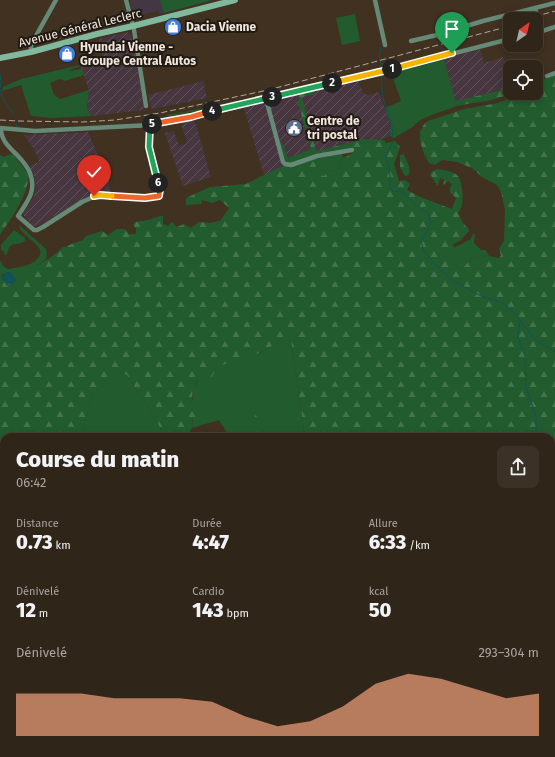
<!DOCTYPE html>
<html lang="fr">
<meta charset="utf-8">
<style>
:root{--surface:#302519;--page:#3c3126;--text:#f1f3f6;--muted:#a8a5a2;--line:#4b4238;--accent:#f0a27a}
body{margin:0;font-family:"Fira Sans",sans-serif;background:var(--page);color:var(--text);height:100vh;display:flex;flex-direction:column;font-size:15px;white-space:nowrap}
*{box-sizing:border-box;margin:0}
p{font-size:13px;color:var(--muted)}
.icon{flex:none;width:22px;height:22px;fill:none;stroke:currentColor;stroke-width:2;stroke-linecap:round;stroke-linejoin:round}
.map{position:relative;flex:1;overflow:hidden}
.sheet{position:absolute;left:0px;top:433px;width:555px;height:324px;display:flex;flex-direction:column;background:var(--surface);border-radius:12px 12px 0 0;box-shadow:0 2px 10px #0003,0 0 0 1px var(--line)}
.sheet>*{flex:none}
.needle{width:26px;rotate:34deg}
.buttons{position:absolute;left:503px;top:12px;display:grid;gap:8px}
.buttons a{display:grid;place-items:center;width:40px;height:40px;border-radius:8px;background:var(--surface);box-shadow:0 2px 10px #0003,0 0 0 1px var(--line);font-size:20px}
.pin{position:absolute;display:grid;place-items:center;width:34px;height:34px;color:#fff;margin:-41px -17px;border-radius:50% 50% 50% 0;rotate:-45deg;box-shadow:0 0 4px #0007}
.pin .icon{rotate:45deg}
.km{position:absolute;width:20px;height:20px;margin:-10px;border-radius:50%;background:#222;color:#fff;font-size:11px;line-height:20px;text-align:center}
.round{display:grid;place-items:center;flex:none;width:42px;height:42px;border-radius:8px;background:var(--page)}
.head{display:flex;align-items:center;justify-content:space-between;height:68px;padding:0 16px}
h1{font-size:22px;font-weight:800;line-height:30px}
.figures{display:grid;grid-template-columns:repeat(3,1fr);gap:6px;height:68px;padding:4px 16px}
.figures div{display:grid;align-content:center}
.figures b{font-size:20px;font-weight:800}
.figures small{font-size:11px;font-weight:400}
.figures p{font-size:11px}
.chart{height:112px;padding:8px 16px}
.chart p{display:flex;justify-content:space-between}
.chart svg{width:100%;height:72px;margin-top:4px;fill:var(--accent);opacity:.7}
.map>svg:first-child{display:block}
.industrial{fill:url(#industrial-furrows)}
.education{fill:#433745}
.green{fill:#225c2e}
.forest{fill:url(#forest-firs)}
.water{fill:url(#water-ripples)}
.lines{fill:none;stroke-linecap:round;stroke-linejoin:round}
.stream{stroke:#105356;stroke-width:1}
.minor{stroke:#668978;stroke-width:4.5}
.secondary{stroke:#80b99d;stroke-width:6}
.rail{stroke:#b3a79c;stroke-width:1;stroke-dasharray:6 3;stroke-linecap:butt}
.split-1-casing{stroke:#fff;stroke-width:8}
.split-2-casing{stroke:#fff;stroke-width:8}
.split-3-casing{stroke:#fff;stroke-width:8}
.split-4-casing{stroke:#fff;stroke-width:8}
.split-5-casing{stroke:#fff;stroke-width:8}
.split-6-casing{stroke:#fff;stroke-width:8}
.split-7-casing{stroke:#fff;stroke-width:8}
.split-8-casing{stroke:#fff;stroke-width:8}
.split-1{stroke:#f5b400;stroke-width:5}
.split-2{stroke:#f5b400;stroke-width:5}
.split-3{stroke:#22a559;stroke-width:5}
.split-4{stroke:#22a559;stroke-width:5}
.split-5{stroke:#f0652b;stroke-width:5}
.split-6{stroke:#22a559;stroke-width:5}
.split-7{stroke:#f0652b;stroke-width:5}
.split-8{stroke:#f5b400;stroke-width:5}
.labels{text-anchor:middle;stroke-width:4;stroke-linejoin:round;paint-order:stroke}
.poi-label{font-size:12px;font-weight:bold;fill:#f2e8df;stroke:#211a13;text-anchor:start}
.street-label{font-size:12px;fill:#f2e8df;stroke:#211a13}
</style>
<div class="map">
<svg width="555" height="757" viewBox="0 0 555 757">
<defs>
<pattern id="industrial-furrows" width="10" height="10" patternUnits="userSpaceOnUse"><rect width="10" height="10" fill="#473640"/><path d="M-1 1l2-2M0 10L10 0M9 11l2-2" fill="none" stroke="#62535b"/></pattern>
<pattern id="forest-firs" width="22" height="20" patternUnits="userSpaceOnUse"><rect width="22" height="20" fill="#225c2e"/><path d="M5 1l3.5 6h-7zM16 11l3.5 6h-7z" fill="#43734c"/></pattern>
<pattern id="water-ripples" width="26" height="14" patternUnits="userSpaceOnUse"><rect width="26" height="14" fill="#105356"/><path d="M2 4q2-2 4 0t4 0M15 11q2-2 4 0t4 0" fill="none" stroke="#336c6e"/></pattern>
</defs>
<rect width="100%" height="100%" fill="#403121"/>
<g class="industrial">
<polygon points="127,32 131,35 137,64 144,110 91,116 87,107 89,90 80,65 104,58 99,39"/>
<polygon points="480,49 484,63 503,57 510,74 510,84 498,91 455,101 444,59"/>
<polygon points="358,80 363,93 368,95 379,92 391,125 390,136 372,143 369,138 295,160 264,175 243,105 313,91"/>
<polygon points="203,81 207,98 152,109 150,105 148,95"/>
<polygon points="194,118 211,177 183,186 165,133 174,131 179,146 187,143 181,124"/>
<polygon points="88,132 109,182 110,194 98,193 93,194 77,203 37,226 33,226 24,216 23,214 33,199 36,189 35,178 29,166 39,162 34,149 24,135"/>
</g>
<polygon class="education" points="130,0 214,0 159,14 158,11 134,17"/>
<g class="green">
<polygon points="160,0 209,0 209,1 164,13"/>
<polygon points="355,14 360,41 342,45 336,18"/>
<path d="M444,59L457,106C447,110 418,118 414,126L394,138L390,136L391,125L385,108L401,101L391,72Z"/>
<polygon points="80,65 81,66 69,70 70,71 82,69 84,75 65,81 60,79 50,83 54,95 60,99 89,90 87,107 91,116 53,118 31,116 21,85 2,91 3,87 21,79"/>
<polygon points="217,106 217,107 214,109 193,115 192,114 191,112 167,117 167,115"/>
<polygon points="280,141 282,143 288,158 311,149 310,156 291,164 285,162 279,142"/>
<polygon points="341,154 344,158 342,159 337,169 327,172 324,176 321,175 321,165 324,157"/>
<path d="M19,225L46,249L47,254L46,259L16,281V280L9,272L1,275L3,279L0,278V260L3,266L8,269C15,268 23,267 30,264C33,263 35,261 37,259C51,246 19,237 19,225Z"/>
<path d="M14,230L25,238V241C16,247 10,240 7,254L5,255L3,250L1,251V245Z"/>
<path d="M473,234H475L474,243L481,250H486L489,256L472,258L461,270L445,255L450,245H452L454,247C461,246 463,242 470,240Z"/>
<polygon points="289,340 291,341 305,437 230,437 219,420 192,428 193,425 191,403 193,398 193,388 201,377 207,375 213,375 216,367 220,366 225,352 228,353 259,353 278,343"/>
<path d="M121,373L127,375L141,398L147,404L165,437H81L92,395C98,388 105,387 111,382C115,380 118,376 121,373Z"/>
<polygon points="555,503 555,553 551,555 551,505"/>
</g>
<g class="forest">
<path d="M555,75V503L551,505V437H441V436L436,437H305L291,341L289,340L278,343L241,362C234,362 230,359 228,353H225L228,363L220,366L216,367L213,375L211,378L207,375C201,377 194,383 193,390C192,395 193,398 191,403L199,415L192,419L193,425L189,434L192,437H165L147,404L141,398L127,375L121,373C118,376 115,380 111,382C105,387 98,388 92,395L81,437H4V688L0,690V277L3,279L7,286C15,283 21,276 29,271C40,263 54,257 63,247H66L69,245L83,240L86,236L102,231L108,235L117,229H125L129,234H136V228L133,225L135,222L148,220L160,216H163V224L168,226L172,222L177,227L184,224L191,228L199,222L210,223L220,221L229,208L220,200L212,203L202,200L201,204L186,205V198L210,187L246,184L280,167L324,157L325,160L321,165V175L324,176L327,172L337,169L342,159L354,152V149L311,157L309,156V155C314,146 304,127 302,117C301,113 301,110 300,107L297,105V103L299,101V94L314,91L315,94L302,97L316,151L353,142L363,139L384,140L386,143L395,141L400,147L394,164L399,181L405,180L410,184L407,190L420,197L452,209L456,198L450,192V188L452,184L448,181L443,185L444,179L440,178L438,186C434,183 435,179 430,175L431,172L437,169C443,170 453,171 458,176C463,184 465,206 458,213L463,223L469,229V231L461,240L450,246L445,255L461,270L472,258L489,256L498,258L501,256L499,249L504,241L505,209L501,192L497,185L482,177L472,168L457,162L442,160L435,165L429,163L424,154L420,141V132L424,124L428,121L464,109L498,103L512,97L517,93H536V82Z"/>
<path d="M510,84V93C495,102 474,102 457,106L455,101L498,91Z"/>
<path d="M12,154L17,159L29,175C27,197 12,217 0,235V155L3,157Z"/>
<path d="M404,154C406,162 411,166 409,175L405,176L400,167V155Z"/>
<polygon points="254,412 257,417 261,437 254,437 250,430 252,422 250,415"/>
<polygon points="555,553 555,757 175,757 170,753 551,753 551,555"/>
<polygon points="0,732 4,739 4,753 24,753 29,757 0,757"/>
</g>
<polygon class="water" points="9,272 11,272 16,280 12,284 8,286 1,276"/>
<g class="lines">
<g class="stream">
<polyline points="381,48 379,56 382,69"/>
<polyline points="0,74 1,82 0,89"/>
<path d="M382,74C381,83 382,93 384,102C388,115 395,125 392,138"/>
<path d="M0,90C2,100 8,107 14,114"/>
<polyline points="16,124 17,127"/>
<polyline points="392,143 386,156 390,175 390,188 393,192 400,191 407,196 414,204 428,213 431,222 421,242 424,251 432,261 452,280 481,296 501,302 514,312 535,340 555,352"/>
<polyline points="520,321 518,337 525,356 526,387 536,417 536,437"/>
</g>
<g class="minor">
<polyline points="126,0 134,30 146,106"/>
<polyline points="375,0 385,45"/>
<polyline points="535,8 541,31"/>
<polyline points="536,33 555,27"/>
<polyline points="411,41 437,35 483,21 555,3"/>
<polyline points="31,52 31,47 32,43 56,0"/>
<polyline points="547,76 555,73"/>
<polyline points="266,99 283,162 285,164 291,165 317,156 352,150"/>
<polyline points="0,128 35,131 151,125 191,117 242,104 266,99 385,71 510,39"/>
<path d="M1,129C1,140 9,147 17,155C22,160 27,166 30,173C37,191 27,202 18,216L34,230H37L43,227L82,202L98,195L145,198L159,197L160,189L149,147L151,125"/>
<polyline points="551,591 555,594"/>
<polyline points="0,692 4,689"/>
<polyline points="0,743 4,751"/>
<polyline points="181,753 185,757"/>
<polyline points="459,753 461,757"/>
</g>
<polyline class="secondary" points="0,58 31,52 97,34 133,26 235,0"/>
<g class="rail">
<polyline points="526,19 555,11"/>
<polyline points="0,120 18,121 82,122 115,120 160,113 268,90 510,26"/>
</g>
</g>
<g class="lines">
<g class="split-1-casing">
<polyline id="split-1" points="392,69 452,53"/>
</g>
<g class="split-2-casing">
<polyline id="split-2" points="332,83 392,69"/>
</g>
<g class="split-3-casing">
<polyline id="split-3" points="272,97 332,83"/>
</g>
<g class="split-4-casing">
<polyline id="split-4" points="212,111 272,97"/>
</g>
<g class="split-5-casing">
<polyline id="split-5" points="152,124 191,117 212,111"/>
</g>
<g class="split-6-casing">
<polyline id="split-6" points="152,124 150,125 149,147 158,183"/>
</g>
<g class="split-7-casing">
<polyline id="split-7" points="112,196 145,198 159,196 160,189 158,183"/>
</g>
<g class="split-8-casing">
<polyline id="split-8" points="94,196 100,195 112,196"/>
</g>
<use href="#split-1" class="split-1"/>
<use href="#split-2" class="split-2"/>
<use href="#split-3" class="split-3"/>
<use href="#split-4" class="split-4"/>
<use href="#split-5" class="split-5"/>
<use href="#split-6" class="split-6"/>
<use href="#split-7" class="split-7"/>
<use href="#split-8" class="split-8"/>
</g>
<defs>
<g id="shop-disc" transform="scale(0.9)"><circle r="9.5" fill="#3f7fe0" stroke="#211a13"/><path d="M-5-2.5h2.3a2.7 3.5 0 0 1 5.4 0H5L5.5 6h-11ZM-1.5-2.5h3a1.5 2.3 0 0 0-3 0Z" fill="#fff"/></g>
<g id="civic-disc" transform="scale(0.9)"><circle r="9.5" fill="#5c6f8a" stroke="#211a13"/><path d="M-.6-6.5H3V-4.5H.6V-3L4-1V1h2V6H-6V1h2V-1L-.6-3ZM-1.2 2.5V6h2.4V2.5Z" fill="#fff"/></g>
</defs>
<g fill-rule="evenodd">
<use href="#shop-disc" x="173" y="27"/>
<use href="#shop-disc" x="67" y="54"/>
<use href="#civic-disc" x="294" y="128"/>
</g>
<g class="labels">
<g class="poi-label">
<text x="186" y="31">Dacia Vienne</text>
<text x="80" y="51">Hyundai Vienne -<tspan x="80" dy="14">Groupe Central Autos</tspan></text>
<text x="307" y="125">Centre de<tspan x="307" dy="14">tri postal</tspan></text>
</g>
<g class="street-label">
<text transform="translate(80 28) rotate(-14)" y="4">Avenue Général Leclerc</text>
</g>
</g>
</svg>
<div class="buttons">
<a><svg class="needle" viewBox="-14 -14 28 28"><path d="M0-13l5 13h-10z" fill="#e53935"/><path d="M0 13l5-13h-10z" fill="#a8a5a2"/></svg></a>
<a><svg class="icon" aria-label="locate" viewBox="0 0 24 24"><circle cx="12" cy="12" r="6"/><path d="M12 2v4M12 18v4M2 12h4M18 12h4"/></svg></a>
</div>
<div class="pin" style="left:452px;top:53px;background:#1e9e55"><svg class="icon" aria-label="arrive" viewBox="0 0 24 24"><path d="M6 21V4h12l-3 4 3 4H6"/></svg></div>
<div class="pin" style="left:94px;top:196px;background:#d93025"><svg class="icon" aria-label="check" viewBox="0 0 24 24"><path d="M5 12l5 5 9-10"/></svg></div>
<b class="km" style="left:392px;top:69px">1</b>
<b class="km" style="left:332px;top:83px">2</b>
<b class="km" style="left:272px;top:97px">3</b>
<b class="km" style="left:212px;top:111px">4</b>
<b class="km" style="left:152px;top:124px">5</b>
<b class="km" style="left:158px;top:183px">6</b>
<section class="sheet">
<div class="head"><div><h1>Course du matin</h1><p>06:42</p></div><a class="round"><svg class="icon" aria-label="share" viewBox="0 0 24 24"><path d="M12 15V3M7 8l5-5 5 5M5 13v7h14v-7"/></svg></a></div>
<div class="figures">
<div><p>Distance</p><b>0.73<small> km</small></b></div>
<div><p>Durée</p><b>4:47</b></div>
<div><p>Allure</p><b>6:33<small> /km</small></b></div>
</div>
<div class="figures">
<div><p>Dénivelé</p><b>12<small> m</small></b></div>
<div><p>Cardio</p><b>143<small> bpm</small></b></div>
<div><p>kcal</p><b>50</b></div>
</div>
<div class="chart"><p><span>Dénivelé</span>293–304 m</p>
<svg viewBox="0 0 160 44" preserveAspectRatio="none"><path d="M0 44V18L10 18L20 18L30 21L40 21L50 21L60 23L70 32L80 38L90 35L100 26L110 12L120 6L130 9L140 15L150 21L160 18V44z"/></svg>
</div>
</section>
</div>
